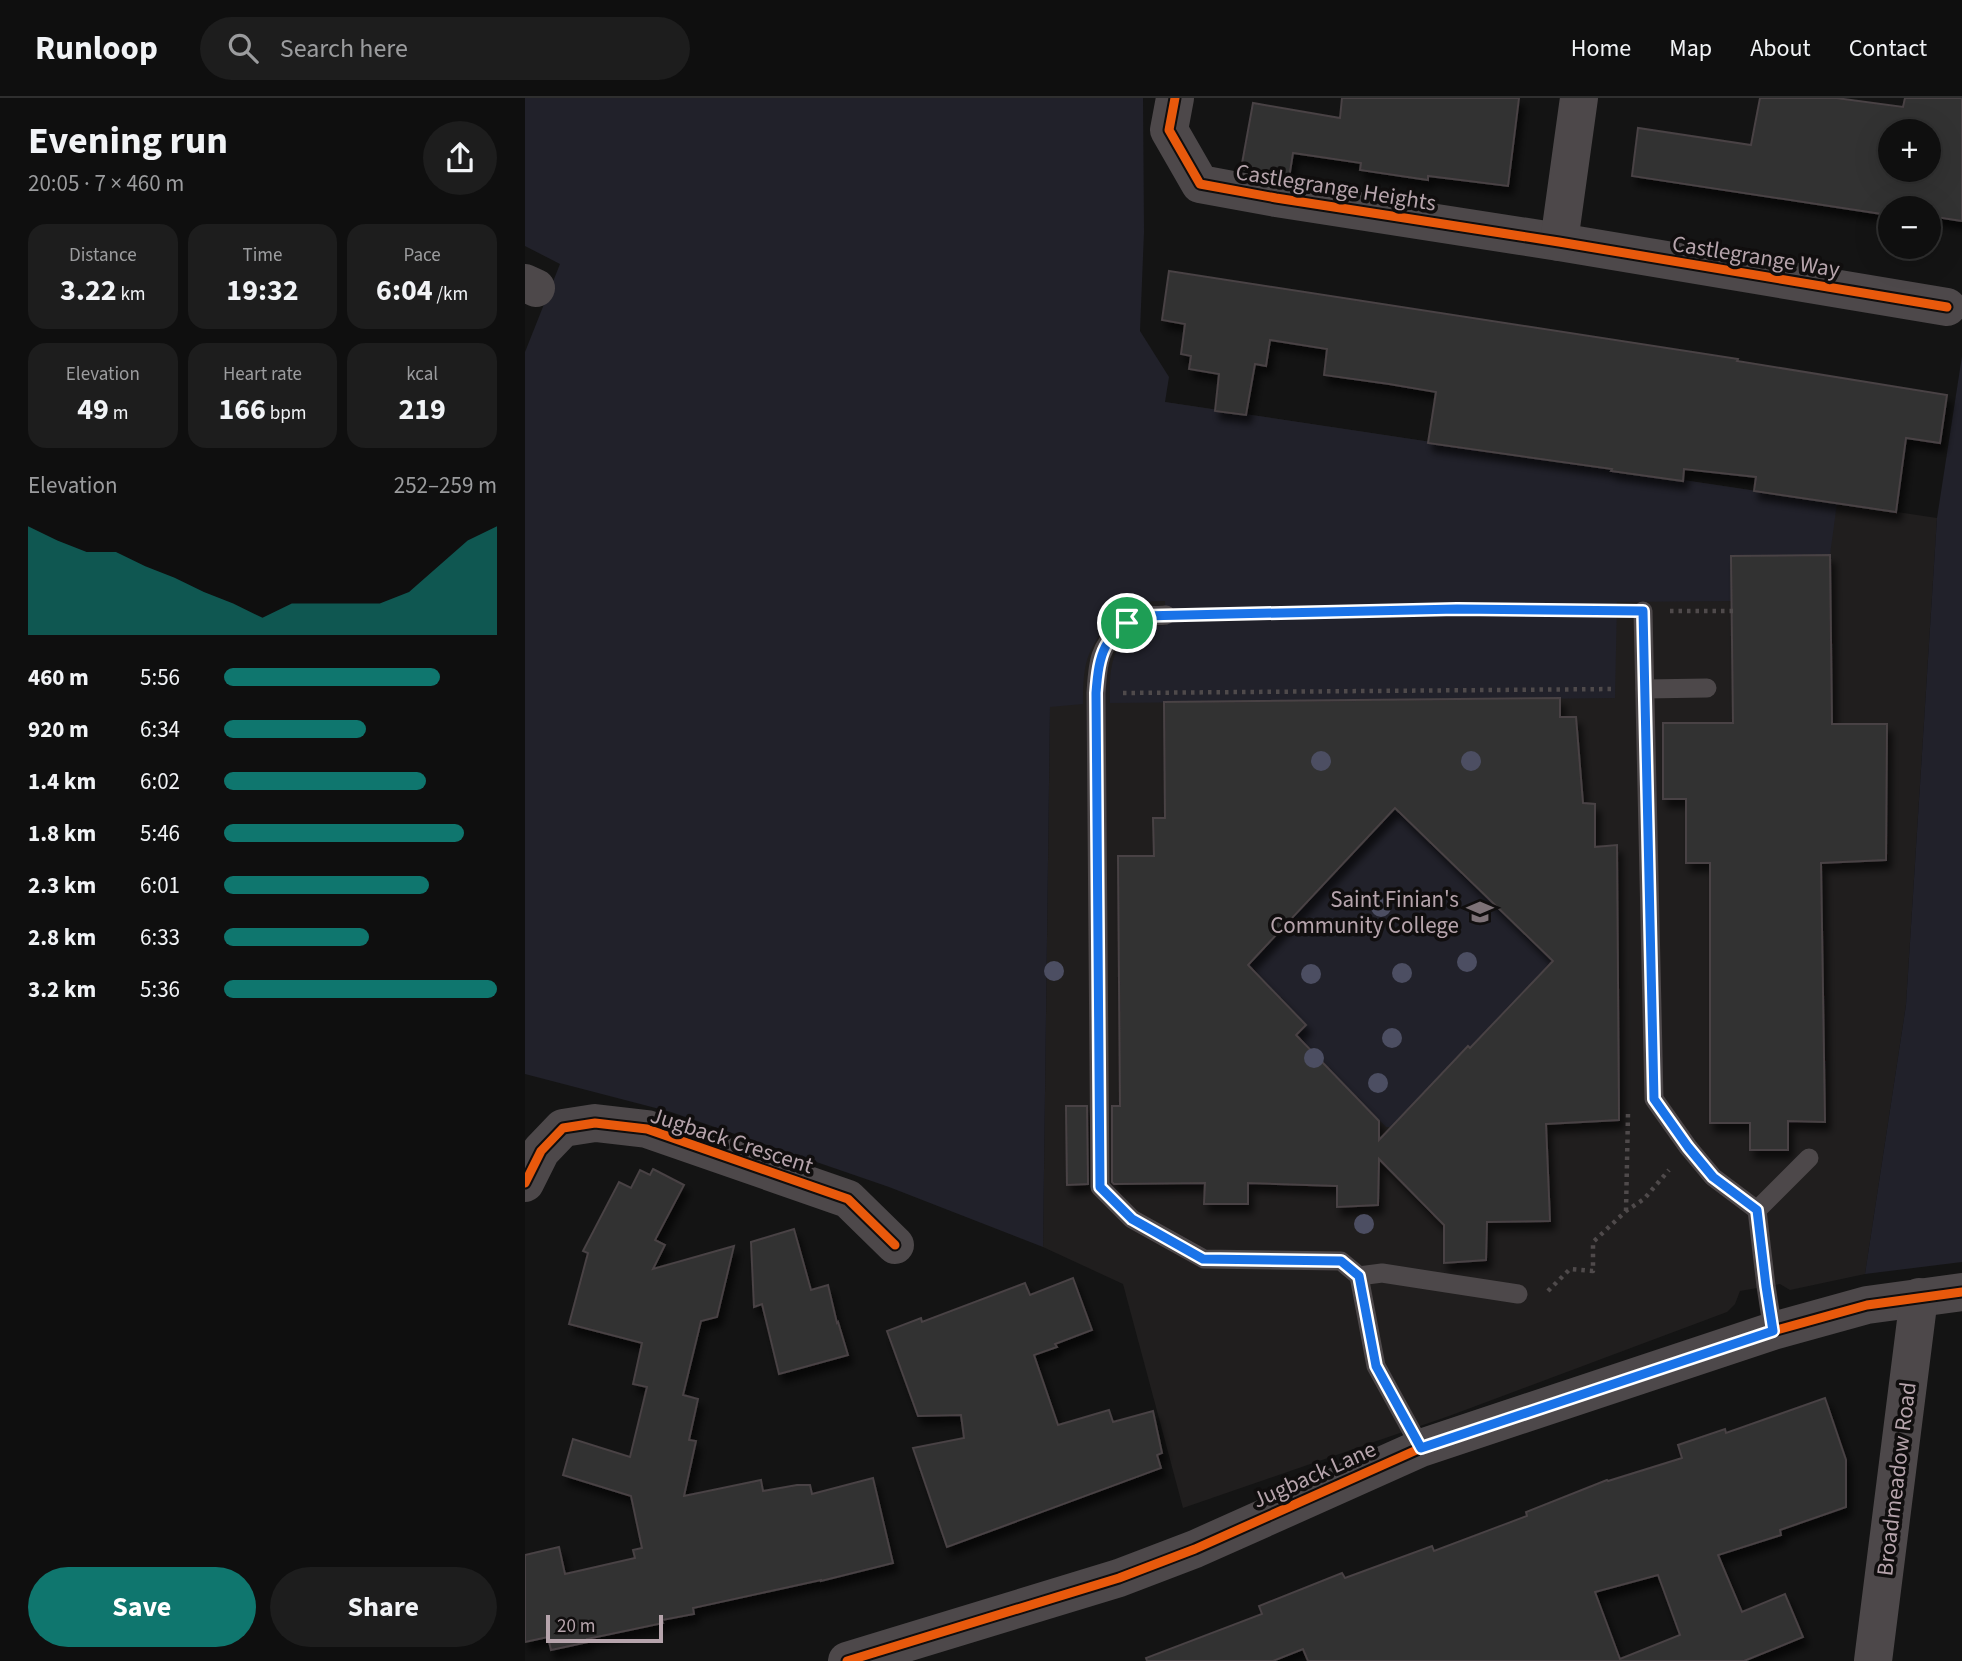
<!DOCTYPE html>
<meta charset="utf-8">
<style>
:root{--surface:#0f0f0f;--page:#1d1d1d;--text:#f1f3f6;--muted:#9b9c9e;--line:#2f2f2f;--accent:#0f766e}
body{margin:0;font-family:"Source Sans 3",sans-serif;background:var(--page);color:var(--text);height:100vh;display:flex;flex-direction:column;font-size:26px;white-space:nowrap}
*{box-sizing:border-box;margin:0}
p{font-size:23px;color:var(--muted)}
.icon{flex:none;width:38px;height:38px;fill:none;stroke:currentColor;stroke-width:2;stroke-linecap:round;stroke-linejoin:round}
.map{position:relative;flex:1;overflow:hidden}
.side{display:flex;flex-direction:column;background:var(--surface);width:525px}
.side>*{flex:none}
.tools{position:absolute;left:1353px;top:21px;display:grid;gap:14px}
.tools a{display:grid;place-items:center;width:63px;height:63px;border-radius:50%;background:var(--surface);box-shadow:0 7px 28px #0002,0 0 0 2px var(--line);font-size:35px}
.scale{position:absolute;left:21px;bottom:18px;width:117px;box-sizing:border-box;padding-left:7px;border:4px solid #b6a4ac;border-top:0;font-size:19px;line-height:24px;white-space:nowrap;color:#b6a4ac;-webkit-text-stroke:5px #100e0e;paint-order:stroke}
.pin{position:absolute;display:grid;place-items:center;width:60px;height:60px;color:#fff;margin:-30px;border:4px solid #fff;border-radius:50%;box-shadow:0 2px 7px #0007}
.round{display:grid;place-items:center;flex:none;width:74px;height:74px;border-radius:37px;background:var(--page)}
.headline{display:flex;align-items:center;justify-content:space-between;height:119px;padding:0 28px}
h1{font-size:38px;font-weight:700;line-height:52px}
.stats{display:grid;grid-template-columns:repeat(3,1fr);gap:10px;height:119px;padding:7px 28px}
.stats div{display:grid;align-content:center;border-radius:18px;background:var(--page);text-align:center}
.stats b{font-size:30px;font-weight:700}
.stats small{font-size:19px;font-weight:400}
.stats p{font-size:19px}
.chart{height:196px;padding:14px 28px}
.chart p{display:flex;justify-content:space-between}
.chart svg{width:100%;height:126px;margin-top:7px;fill:var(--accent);opacity:.7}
.action{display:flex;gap:14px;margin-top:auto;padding:14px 28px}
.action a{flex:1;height:80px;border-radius:42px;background:var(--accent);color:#fff;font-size:28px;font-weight:700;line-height:80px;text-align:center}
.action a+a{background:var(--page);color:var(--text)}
ul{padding:0 28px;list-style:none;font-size:23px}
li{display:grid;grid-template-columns:112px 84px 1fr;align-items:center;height:52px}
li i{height:18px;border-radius:9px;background:var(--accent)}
header{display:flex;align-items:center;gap:42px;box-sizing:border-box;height:98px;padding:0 35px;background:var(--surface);border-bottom:2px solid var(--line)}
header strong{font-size:33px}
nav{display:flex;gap:38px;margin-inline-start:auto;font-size:24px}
.search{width:490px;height:63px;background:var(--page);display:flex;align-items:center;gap:18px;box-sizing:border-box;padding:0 24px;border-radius:38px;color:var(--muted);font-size:26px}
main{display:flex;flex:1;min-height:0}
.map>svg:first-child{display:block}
.built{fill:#201e1e}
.green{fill:#21212a}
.building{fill:#323031;stroke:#484244;stroke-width:2;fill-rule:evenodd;filter:url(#shadow)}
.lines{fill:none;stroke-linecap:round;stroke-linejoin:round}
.path{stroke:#4f4a4b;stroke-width:4.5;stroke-dasharray:3.5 5;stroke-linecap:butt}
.service{stroke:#4d484a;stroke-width:19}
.minor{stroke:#4d484a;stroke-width:38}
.cycleway-casing{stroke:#100e0e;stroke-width:13}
.cycleway{stroke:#e8590c;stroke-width:9}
.tree{fill:#4c4e62}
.route-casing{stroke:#fff;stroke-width:14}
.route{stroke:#1a73e8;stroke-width:9}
.labels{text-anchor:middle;stroke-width:7;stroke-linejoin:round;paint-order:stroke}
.street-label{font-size:23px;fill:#b6a4ac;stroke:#100e0e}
.poi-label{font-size:23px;fill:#b6a4ac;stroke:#100e0e;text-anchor:end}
</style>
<header>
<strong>Runloop</strong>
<div class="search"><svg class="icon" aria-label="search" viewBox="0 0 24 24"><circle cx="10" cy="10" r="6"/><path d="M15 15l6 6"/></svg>Search here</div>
<nav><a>Home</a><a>Map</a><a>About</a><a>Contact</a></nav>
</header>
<main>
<section class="side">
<div class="headline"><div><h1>Evening run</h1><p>20:05 · 7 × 460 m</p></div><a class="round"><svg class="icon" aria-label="share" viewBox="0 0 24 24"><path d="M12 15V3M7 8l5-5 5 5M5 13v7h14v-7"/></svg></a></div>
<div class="stats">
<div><p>Distance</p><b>3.22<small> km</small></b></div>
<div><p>Time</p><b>19:32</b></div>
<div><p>Pace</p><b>6:04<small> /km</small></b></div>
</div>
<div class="stats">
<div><p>Elevation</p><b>49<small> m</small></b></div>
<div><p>Heart rate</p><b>166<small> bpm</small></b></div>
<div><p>kcal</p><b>219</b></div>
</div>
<div class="chart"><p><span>Elevation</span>252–259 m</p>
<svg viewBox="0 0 160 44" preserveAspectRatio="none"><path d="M0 44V6L10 11L20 15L30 15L40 20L50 24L60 29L70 33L80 38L90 33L100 33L110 33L120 33L130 29L140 20L150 11L160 6V44z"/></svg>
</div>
<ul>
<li><b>460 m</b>5:56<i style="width:79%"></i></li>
<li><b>920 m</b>6:34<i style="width:52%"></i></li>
<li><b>1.4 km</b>6:02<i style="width:74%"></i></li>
<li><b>1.8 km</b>5:46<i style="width:88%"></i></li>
<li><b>2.3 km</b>6:01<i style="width:75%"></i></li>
<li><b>2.8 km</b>6:33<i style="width:53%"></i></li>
<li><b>3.2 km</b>5:36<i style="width:100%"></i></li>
</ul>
<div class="action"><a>Save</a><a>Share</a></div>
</section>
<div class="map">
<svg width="1437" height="1563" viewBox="0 0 1437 1563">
<defs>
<filter id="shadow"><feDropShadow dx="4.5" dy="8" stdDeviation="3.5" flood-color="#0009"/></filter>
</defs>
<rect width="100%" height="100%" fill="#141414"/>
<polygon class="built" points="640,304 1412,420 1381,907 1340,1176 1265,1192 1255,1186 1215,1193 1210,1206 1202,1214 924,1318 658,1410 598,1186 518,1149 525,608 552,384"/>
<g class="green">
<path d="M0,0H618L619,134L615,233L644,279L640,304L1312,405L1305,457L1207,458V503L1092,504L1090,600L585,605C584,573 585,537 624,529C630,528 635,528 641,527L640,503C633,503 625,503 618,505C592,510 570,538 562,562C558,576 558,592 558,606L525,609L518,1149L364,1089L146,1014L0,976V254L35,166L0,148Z"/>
<polygon points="1437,258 1437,1164 1340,1176 1381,907 1412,420"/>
<polygon points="862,707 888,708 1036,859 1034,869 1023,868 967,928 908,1029 861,1029 808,975 767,941 780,927 712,861 781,764 803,783 861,720"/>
</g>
<g class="building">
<polygon points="817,0 994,0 983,88 903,78 903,82 835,72 836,65 768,55 764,80 716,71 728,5 815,20"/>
<path d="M1235,0H1311L1378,9L1380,0H1437V123L1404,118V110H1365V113L1358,112L1357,116L1107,78L1113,30L1226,47ZM1365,33H1404V72H1365Z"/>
<polygon points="644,173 1213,261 1212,263 1422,297 1415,345 1381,340 1371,414 1229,393 1231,379 1159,371 1158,383 1086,373 1087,371 903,345 911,294 864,286 799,277 802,251 745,242 741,268 730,266 721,317 690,313 694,276 664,271 666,258 656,256 660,226 637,222"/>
<polygon points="1305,457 1307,626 1362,626 1361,762 1296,765 1300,1024 1263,1023 1263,1052 1225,1052 1225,1025 1185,1025 1185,765 1161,765 1161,701 1138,701 1138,625 1208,625 1206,458"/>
<path d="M1035,600V619H1051L1058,705L1070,706V749L1092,747L1094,1022L1021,1026L1025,1123L962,1124L961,1162L919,1165V1127L854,1061L853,1107L812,1109V1088L723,1085V1106H679L680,1085L589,1086L587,1084V1008H595L593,758H629L628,720H640L639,604ZM870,710L1028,863L945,950L943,948L854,1042V1023L771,937L781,927L723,867Z"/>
<polygon points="541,1008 562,1008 563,1086 542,1087"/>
<polygon points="128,1071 159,1087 130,1142 140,1147 128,1171 209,1148 192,1219 176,1223 158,1297 173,1301 164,1342 171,1343 159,1398 236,1382 238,1393 272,1387 285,1387 287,1396 348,1380 368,1465 296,1483 296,1482 168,1510 169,1516 137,1522 138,1525 62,1541 63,1544 26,1552 23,1539 0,1544 0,1457 34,1449 40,1476 110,1460 108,1452 117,1450 106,1398 38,1377 48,1341 105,1359 122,1289 108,1286 117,1245 44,1226 63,1155 58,1153 94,1084 106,1090 115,1072 125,1077"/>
<polygon points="269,1131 286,1192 303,1187 312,1225 313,1224 323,1257 254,1276 237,1206 229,1209 226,1144"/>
<polygon points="548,1180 567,1232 530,1246 532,1249 509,1257 533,1327 584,1312 588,1324 628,1313 637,1355 632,1357 636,1370 422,1449 388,1350 439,1340 436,1317 393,1318 362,1233 396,1220 397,1224 500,1185 505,1197"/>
<path d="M1300,1300L1321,1362V1409L1255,1432L1256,1437L1193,1457L1217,1514L1260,1496L1278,1539L1219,1563H783L778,1551L748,1563H622L621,1560L737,1516L734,1508L817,1475L820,1480L907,1448L909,1453L1002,1418L1001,1414L1082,1382L1083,1383L1157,1360L1153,1347L1200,1331L1201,1335ZM1133,1477L1155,1537L1095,1561L1070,1494Z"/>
</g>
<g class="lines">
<g class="path">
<polyline points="1145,513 1209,513"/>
<polyline points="669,517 931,511 1091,513"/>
<polyline points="598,595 1090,591"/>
<polyline points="1101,1113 1103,1016"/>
<polyline points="1023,1193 1045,1171 1068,1173 1068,1144 1101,1113 1119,1101 1144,1072"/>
</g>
<g class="service">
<polyline points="1118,513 1129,1001 1163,1049 1188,1079 1232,1112 1284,1060"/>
<path d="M641,517C633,518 625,517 618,518C611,520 603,524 597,529C573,550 573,565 571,595L575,1089L607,1121L679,1161L816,1163L834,1178L857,1175L993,1196"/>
<polyline points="1120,591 1182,590"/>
<polyline points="1232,1112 1241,1188 1248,1233"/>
<polyline points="834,1178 851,1268 896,1350"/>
</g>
<g class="minor">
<polyline points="650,0 644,32 675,86 751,100 1034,144 1422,209"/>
<polyline points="1034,144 1054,0"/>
<polyline points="0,185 11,190"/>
<polyline points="0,1085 16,1053 38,1030 70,1025 122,1031 323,1101 370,1147"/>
<polyline points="322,1563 594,1480 670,1451 896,1350 1248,1233 1342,1207 1437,1194"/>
<polyline points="1348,1563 1394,1199"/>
</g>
<g class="cycleway-casing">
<g id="cycleway">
<polyline points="650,0 644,32 675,86 751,100 1034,144 1422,209"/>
<polyline points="0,1085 16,1053 38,1030 70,1025 122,1031 323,1101 370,1147"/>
<polyline points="322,1563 594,1480 670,1451 896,1350 1248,1233 1342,1207 1437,1194"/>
</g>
</g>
<use href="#cycleway" class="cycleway"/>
</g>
<g class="tree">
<circle cx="796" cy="663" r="10"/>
<circle cx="946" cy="663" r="10"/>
<circle cx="856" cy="809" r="10"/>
<circle cx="942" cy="864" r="10"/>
<circle cx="529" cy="873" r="10"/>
<circle cx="877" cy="875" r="10"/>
<circle cx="786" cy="876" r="10"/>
<circle cx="867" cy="940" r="10"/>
<circle cx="789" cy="960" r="10"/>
<circle cx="853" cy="985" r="10"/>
<circle cx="839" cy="1126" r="10"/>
</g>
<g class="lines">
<g class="route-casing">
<path id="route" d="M932,511L1118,513L1129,1001L1163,1049L1188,1079L1232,1112L1241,1188L1248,1233L896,1350L851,1268L834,1178L816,1163L678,1161L607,1121L575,1089L571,595C574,556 578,536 617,518Z"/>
</g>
<use href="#route" class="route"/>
</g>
<defs>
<g id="school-bare" transform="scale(2.1)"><path d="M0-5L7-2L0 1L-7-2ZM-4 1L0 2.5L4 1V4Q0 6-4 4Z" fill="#7d7277" stroke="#100e0e" stroke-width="2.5" paint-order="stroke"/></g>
</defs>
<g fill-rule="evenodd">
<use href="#school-bare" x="955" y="814"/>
</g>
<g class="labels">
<g class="street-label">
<text transform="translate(811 89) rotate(9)" y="8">Castlegrange Heights</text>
<text transform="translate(1231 158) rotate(9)" y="8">Castlegrange Way</text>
<text transform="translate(207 1042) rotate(18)" y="8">Jugback Crescent</text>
<text transform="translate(789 1376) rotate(-24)" y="8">Jugback Lane</text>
<text transform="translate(1371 1381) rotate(-83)" y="8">Broadmeadow Road</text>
</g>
<g class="poi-label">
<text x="934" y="809">Saint Finian's<tspan x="934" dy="26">Community College</tspan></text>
</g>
</g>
</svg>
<div class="tools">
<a>+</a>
<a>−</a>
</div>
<div class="scale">20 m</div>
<div class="pin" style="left:602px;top:525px;background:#1e9e55"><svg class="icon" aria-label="arrive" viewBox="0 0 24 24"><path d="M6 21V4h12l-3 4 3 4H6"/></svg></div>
</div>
</main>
